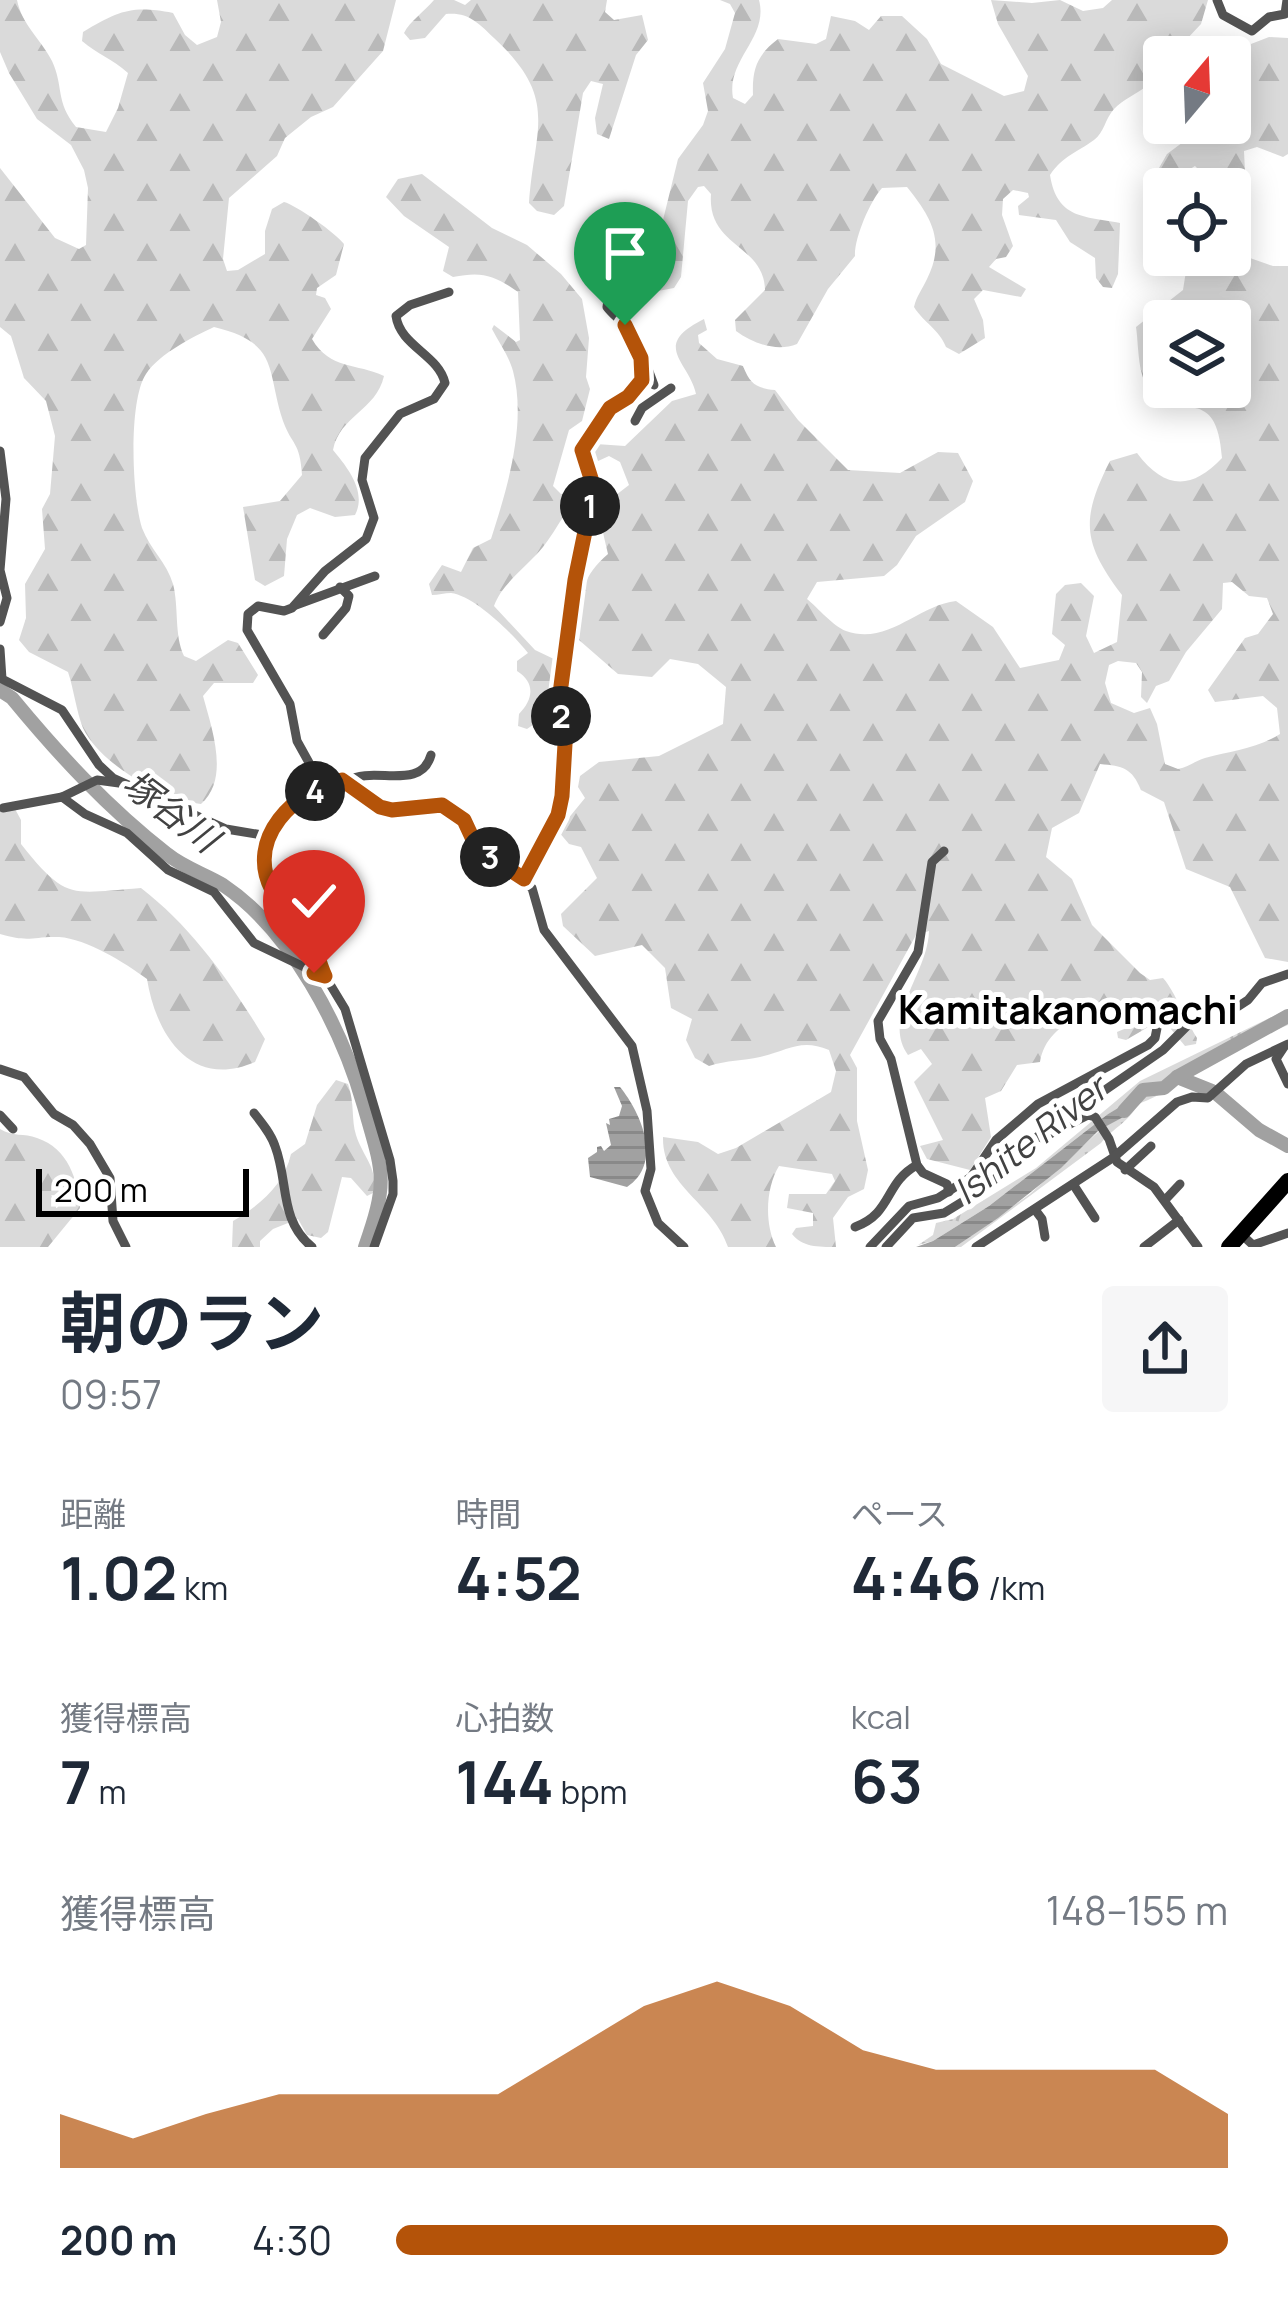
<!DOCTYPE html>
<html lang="ja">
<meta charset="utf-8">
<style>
:root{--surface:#fff;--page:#f6f6f7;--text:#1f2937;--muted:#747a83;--accent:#b45309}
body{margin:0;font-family:Manrope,"Noto Sans JP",sans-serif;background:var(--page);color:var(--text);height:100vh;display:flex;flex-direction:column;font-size:45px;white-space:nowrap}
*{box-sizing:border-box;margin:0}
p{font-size:39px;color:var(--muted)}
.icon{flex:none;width:66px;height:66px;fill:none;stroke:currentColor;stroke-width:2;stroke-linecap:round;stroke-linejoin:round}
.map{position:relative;height:1247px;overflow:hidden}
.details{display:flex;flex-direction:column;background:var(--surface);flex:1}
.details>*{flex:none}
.needle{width:78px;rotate:19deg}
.tools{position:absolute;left:1143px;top:36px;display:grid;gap:24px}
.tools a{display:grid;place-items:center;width:108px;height:108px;border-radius:12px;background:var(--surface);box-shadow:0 6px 30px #0003;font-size:60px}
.scale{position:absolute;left:36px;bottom:30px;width:213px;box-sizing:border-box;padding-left:12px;border:6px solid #000;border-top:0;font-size:33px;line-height:42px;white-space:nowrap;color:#000;-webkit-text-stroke:9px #fff;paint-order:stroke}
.pin{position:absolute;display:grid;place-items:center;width:102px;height:102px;color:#fff;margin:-123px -51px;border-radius:50% 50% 50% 0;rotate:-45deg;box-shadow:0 0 12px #0007}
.pin .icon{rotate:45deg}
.km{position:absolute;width:60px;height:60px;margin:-30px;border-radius:50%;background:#222;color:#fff;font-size:33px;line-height:60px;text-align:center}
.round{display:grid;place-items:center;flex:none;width:126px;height:126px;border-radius:12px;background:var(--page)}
.overview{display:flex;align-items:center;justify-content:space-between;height:204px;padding:0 60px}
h1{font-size:66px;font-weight:700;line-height:90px}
.stats{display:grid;grid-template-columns:repeat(3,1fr);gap:18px;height:204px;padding:12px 60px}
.stats div{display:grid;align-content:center}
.stats b{font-size:60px;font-weight:700}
.stats small{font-size:33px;font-weight:400}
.stats p{font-size:33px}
.chart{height:336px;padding:24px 60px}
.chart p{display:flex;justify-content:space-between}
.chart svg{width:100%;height:216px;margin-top:12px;fill:var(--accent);opacity:.7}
ul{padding:0 60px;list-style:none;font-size:39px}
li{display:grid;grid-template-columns:192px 144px 1fr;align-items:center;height:90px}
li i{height:30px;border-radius:15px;background:var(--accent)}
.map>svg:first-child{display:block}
.grass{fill:url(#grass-tufts)}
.forest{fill:url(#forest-firs);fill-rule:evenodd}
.water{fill:url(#water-rules)}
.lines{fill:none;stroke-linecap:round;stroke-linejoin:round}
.river{stroke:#a1a1a1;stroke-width:14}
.street{stroke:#535353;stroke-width:9}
.highway{stroke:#000;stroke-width:16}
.route-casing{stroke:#fff;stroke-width:24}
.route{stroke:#b45309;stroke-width:15}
.labels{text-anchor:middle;stroke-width:10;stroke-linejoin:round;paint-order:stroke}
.water-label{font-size:36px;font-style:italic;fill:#424242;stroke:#fff}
.quarter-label{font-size:39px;font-weight:bold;fill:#000;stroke:#fff}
</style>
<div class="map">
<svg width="1288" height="1247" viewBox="0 0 1288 1247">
<defs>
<pattern id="grass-tufts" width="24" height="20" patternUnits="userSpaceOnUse" patternTransform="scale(3)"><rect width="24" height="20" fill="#dadada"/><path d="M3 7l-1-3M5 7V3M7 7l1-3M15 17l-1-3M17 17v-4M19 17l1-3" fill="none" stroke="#b9b9b9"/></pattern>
<pattern id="forest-firs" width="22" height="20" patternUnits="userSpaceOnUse" patternTransform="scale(3)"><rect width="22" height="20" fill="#dadada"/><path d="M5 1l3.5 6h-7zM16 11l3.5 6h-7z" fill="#b9b9b9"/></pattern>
<pattern id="water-rules" width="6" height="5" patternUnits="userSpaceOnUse" patternTransform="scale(3)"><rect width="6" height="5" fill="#a1a1a1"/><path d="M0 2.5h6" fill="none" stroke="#898989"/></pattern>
</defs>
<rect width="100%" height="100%" fill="#fff"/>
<path class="grass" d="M1288,1009V1025C1259,1037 1229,1049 1203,1067C1180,1082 1163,1095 1138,1104C1129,1122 1113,1128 1101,1143L961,1247H955L1030,1194L1108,1123L1129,1114L1133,1100L1108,1114L989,1206L933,1241L918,1245L933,1235L936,1223L953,1219L1036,1168L1140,1081Z"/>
<g class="forest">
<path d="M0,0H17C22,25 40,38 52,61C64,87 55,101 76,127L106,132L118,108L128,73C113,59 97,54 82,41L83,32C119,11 131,5 173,13L185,35L197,45L217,37L221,22L217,0H396L383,51L333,107L311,117L285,138L277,156L229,198L223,259L227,271L238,270L265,254V231L272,209L284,202C296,205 337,234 344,244L336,275L317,288L316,295L325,298L331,309L312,339C330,370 357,363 384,376C376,411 340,415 333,450C348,468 367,492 355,515L335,517L310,508L297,515L287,539L284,576L265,586L255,580L243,507L280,501L302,475C300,441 292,446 283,421C266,369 280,343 214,327C193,337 160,353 146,374C128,401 132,497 142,528C150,549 167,563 173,584C179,607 174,635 184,656L196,661L228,640L238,643L258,675L253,683H214L203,696C212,729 230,779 201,804C163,800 100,764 83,728C76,710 74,690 68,672L29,652L19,640L26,618L25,584L45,549L42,509L50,494L55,436L46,401L24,378L11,336L0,327V168L55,238L79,249L86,245L88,188L84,170L71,145L37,119L9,73L0,52Z"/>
<path d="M434,0H454L465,5L471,0H607L605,12L614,20L642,15L648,40L636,55L609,139L597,134L595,118L603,84L591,81L583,93L564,206L554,215L537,211L529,203C534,128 560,99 494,38C478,23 469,12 446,14L425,38L410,40L404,33C410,21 425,11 434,0Z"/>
<path d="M720,0H759C769,38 726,59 733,98L745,104L753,95C752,69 757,55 778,39L816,44L826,39L831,16L855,21L869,30L881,16H902L927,39L941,64L1004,96L1024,91L1028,76L998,24L991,0L1032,3L1060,0L1083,11L1103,8L1112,0H1208L1201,24L1170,57H1164C1162,87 1132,91 1114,109C1105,119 1104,133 1094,140C1076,153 1063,156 1050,175C1057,219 1084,216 1120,223L1118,274L1112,288L1103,287L1096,278L1095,258L1070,242L1056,220L1019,215L1018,206L1029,197L1028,193L1013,190L1003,199L1002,215L1013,246L1006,257L996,259L989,267L1026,289L1021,297L983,290L974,299L983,320L985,338L959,354L946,347C939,329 924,323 914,307C917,295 922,290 927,279C946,241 931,217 907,187L882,188C870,201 854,239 855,256L828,289L797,344C777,352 754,344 736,331L735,320L765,290C764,244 707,247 711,194L704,186L698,187L688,201L681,277L674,288L642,294L628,313L618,314C607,295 612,248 625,230L655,229L663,220L678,159L703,125L708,111L703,83L725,49L735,13L730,4Z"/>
<polygon points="1269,37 1288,38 1288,154 1283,157 1257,147 1244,151 1245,172 1233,184 1217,188 1195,166 1182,174 1182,189 1164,189 1164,247 1153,235 1143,196 1167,154 1202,128 1203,123 1230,123 1230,74 1242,70 1251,44"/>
<path d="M422,174L492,228L527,245L561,274L582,299L589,338L586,377L590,389L582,421L569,430L553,486L561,494L575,491L578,500C562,514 556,531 543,547C527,567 502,583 494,606L535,650L556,660C556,688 552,714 527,729L518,726L519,714C534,699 535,682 517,671V661L528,653C514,635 475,596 451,593C445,593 438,595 432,595L429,584L442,565L461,572L473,548L491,539C507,489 527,424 513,371C509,356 499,343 492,329L494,325L516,342L520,340L518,292C494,275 482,271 453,277L443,271L449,247L404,216L386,197L398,179Z"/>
<path d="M1230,251L1273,266H1288V962L1265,958L1230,887L1186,869L1164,802L1141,790C1132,768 1123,766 1100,764L1079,813L1052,828L1046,857L1072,879L1092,925L1140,973L1150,980L1163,978C1173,988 1186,1021 1197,1038L1196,1044L1185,1046L1156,1011L1152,1013L1150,1026L1126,1040L1118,1038L1117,1032L1136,1024L1137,1017C1127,1008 1110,1014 1098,1005C1073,1019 1045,1031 1040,1062L1017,1065L1001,1091L985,1098L991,1137L970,1170L927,1159L920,1146L943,1140L914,1082L932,1064L921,1049L908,1055C881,1018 928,974 929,931L916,935L850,1055L857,1068V1121L868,1170L864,1189L848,1197L833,1218L836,1247C818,1247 802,1247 792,1234L796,1228L813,1226V1213L787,1208L789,1194H826L835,1181L832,1174L779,1166C766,1187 764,1223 776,1247H728C714,1203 662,1186 663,1137L698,1142L718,1154L736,1148L831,1092L836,1071L829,1050C800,1038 788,1051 760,1057C743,1061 727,1060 709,1066L695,1058L686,1040L692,1019L671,1008L665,968L642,945L595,956L563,926L561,914L597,878L581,847L569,844L558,831L585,798L578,787L580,776L599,762L659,756L723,724L726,687L698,664L670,659L652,677L618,674L579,640C578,604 579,578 608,554C599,514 594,511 629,485L620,462L609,456L596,462L586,455L596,444L625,446L672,401L696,394C689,361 650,346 704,319L707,330L698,335L699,343L717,359L743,366C750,384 756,388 775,390L798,420L848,470L900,473L938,452L958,453L973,481L965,502L916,536L897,565L884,576L817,582L807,599C818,608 833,626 846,631C888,646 918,605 956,601L993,627L1020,668L1059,660L1065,645L1052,634L1056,594L1065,585L1081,583L1094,596L1086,636L1094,653L1117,642L1122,595C1083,543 1080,520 1110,461L1137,453C1164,489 1191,491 1222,458C1217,382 1179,422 1152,393C1137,378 1139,347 1136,327L1183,290L1186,271L1171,255H1230ZM1164,321H1230V387H1164ZM1232,582L1249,596L1267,598L1273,614L1258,634L1245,638L1208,690L1215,702L1263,696L1277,708L1280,734C1256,749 1231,751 1205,758C1195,761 1189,767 1178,769L1165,764L1157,724L1150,708L1134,713L1111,703L1105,683L1109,665L1118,661L1136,663L1142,672L1141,697L1147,703L1156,686L1169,681L1186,652L1222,609L1223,583Z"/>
<path d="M15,809L21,820V844C67,902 71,893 141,888C193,928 231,983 265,1039L255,1062C191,1090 156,1035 147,979C124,962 87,939 59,937C32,936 31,943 0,934V811Z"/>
<path d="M336,1080L348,1084C355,1104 351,1119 356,1135C363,1157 379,1169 373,1193L367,1196L351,1178L342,1177L328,1232L321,1238L307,1235L298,1219L273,1229L260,1241V1247H232L233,1221C259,1206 284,1185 291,1154L305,1144L317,1105Z"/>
<path d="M0,1129C13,1137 24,1133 37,1138C68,1148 78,1180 80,1208L48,1247H0Z"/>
</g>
<g class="water">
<path d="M614,1087H620C642,1114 663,1164 627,1187L590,1177L588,1158L597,1152V1147L601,1146L604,1151L611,1145L606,1123L610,1125L609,1119L619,1116L622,1106Z"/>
<polygon points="1135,1098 1129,1114 1099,1130 1061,1168 998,1218 955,1247 916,1247 933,1241 989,1206 1108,1114"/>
</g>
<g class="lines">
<g class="river">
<path d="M0,690L12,698C59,755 108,808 167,854C184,868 205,874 223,885C292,931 342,1029 364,1106C383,1173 389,1179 365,1247"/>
<polyline points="1177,1077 1212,1091"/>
<polyline points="1218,1095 1259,1130 1288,1146"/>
<polyline points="1124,1111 1143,1090 1164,1088 1177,1077 1288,1016"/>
</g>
<g class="street">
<polyline points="1217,0 1223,15 1252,31 1269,17 1285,14 1287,0"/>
<polyline points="647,366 654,385"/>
<polyline points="635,421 642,408 671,388"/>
<polyline points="0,451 6,499 0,570 7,598 0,622"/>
<polyline points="296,605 375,576"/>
<polyline points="323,635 346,608 349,596 340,587"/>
<polyline points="0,649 2,679 62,710 99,765 113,778 226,829 268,836"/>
<path d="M348,781C372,765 421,792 431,755"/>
<path d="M314,791L312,768L297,741L290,704L247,630L248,614L258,606L284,611L292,608L325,571L366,539L374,518L362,480L365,458L400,414L434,399L445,383C439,355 400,346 396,316L410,305L449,292"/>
<polyline points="62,797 97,780 119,783"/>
<polyline points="3,808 62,797 85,814 127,833 168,870 214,892 254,943 323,976"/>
<polyline points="944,851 932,862 918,952 878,1021 880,1039 891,1059 917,1165 923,1173 947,1184 949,1192"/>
<path d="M524,879L561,805L565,744L559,701L575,580L594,488L582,450C587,437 599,418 610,409C643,380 658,374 627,328C621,320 613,315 607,307L618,229"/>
<polyline points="1284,1047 1276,1059 1288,1084"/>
<polyline points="0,1069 24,1077 54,1114 73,1125 90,1144 110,1178 113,1221 126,1247"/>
<path d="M254,1113C262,1123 271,1134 275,1146C289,1183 279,1220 312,1247"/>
<polyline points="0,1115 13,1129"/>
<polyline points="1042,1138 1088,1115 1095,1117 1109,1139 1117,1162 1154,1187 1198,1247"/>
<polyline points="1125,1170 1151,1146"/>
<polyline points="1073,1184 1095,1218"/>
<polyline points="1165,1200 1180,1184"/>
<polyline points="1036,1211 1042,1219 1045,1237"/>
<path d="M855,1227C893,1213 884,1183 917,1165"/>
<polyline points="1242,1235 1253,1245 1288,1233"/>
<polyline points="374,1247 393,1194 393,1181 390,1160 345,1009 322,971 309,931 275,896 267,871 268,836 274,820 314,791 342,780 380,807 392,810 433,805 454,811 464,821 477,848 532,888 544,930 632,1046 647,1111 651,1169 645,1191 658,1223 684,1247"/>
<polyline points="870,1247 909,1206 938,1198 971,1177 996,1140 1038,1104 1148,1045 1155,1038 1158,1023"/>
<polyline points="886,1247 913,1218 944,1213 988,1186 1037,1137 1163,1050 1190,1023 1228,1013 1248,1000 1262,983 1288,974"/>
<polyline points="976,1247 1114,1157 1177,1102 1192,1097 1208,1098 1246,1064 1288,1044"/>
<polyline points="1144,1247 1179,1220"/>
</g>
<polyline class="highway" points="1229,1247 1288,1181"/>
</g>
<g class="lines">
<g class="route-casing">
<path id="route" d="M314,973L325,976C318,962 316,946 310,932C301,915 281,907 272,890C245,838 295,790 342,780L380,807L392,810L442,805L464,820L477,848L524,879L558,815L562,796L565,744L559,701L575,580L594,488L582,450L610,408L628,397L642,380L641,358L625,325"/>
</g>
<use href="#route" class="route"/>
</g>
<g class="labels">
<g class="water-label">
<text transform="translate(171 811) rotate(37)" y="13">塚谷川</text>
<text transform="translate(1030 1140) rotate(-38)" y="13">Ishite River</text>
</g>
<g class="quarter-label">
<text x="1068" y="1024">Kamitakanomachi</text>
</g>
</g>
</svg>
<div class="tools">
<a><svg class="needle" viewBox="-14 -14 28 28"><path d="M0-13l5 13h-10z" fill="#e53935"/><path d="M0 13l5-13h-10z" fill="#747a83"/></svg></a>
<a><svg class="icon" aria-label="locate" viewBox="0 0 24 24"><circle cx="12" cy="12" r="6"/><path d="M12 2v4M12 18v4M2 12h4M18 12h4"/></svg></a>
<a><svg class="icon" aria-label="layers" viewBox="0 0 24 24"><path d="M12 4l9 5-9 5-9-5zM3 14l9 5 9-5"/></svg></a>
</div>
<div class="scale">200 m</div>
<div class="pin" style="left:625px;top:325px;background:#1e9e55"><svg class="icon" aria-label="arrive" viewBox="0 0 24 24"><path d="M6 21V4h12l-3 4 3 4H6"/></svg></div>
<div class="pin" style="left:314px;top:973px;background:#d93025"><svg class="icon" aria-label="check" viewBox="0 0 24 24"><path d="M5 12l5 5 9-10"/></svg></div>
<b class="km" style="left:590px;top:506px">1</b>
<b class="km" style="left:561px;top:716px">2</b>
<b class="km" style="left:490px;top:857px">3</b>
<b class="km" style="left:315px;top:791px">4</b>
</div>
<section class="details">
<div class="overview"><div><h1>朝のラン</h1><p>09:57</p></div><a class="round"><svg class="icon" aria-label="share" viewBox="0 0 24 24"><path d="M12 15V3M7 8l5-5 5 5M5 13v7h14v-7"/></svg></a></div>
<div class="stats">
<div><p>距離</p><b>1.02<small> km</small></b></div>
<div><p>時間</p><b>4:52</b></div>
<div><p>ペース</p><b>4:46<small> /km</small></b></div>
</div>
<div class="stats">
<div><p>獲得標高</p><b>7<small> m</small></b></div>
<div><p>心拍数</p><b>144<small> bpm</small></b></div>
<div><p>kcal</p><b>63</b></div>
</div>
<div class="chart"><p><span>獲得標高</span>148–155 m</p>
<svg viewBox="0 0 160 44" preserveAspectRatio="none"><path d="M0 44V33L10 38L20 33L30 29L40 29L50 29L60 29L70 20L80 11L90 6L100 11L110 20L120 24L130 24L140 24L150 24L160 33V44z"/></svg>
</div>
<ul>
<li><b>200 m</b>4:30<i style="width:100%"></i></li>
</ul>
</section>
